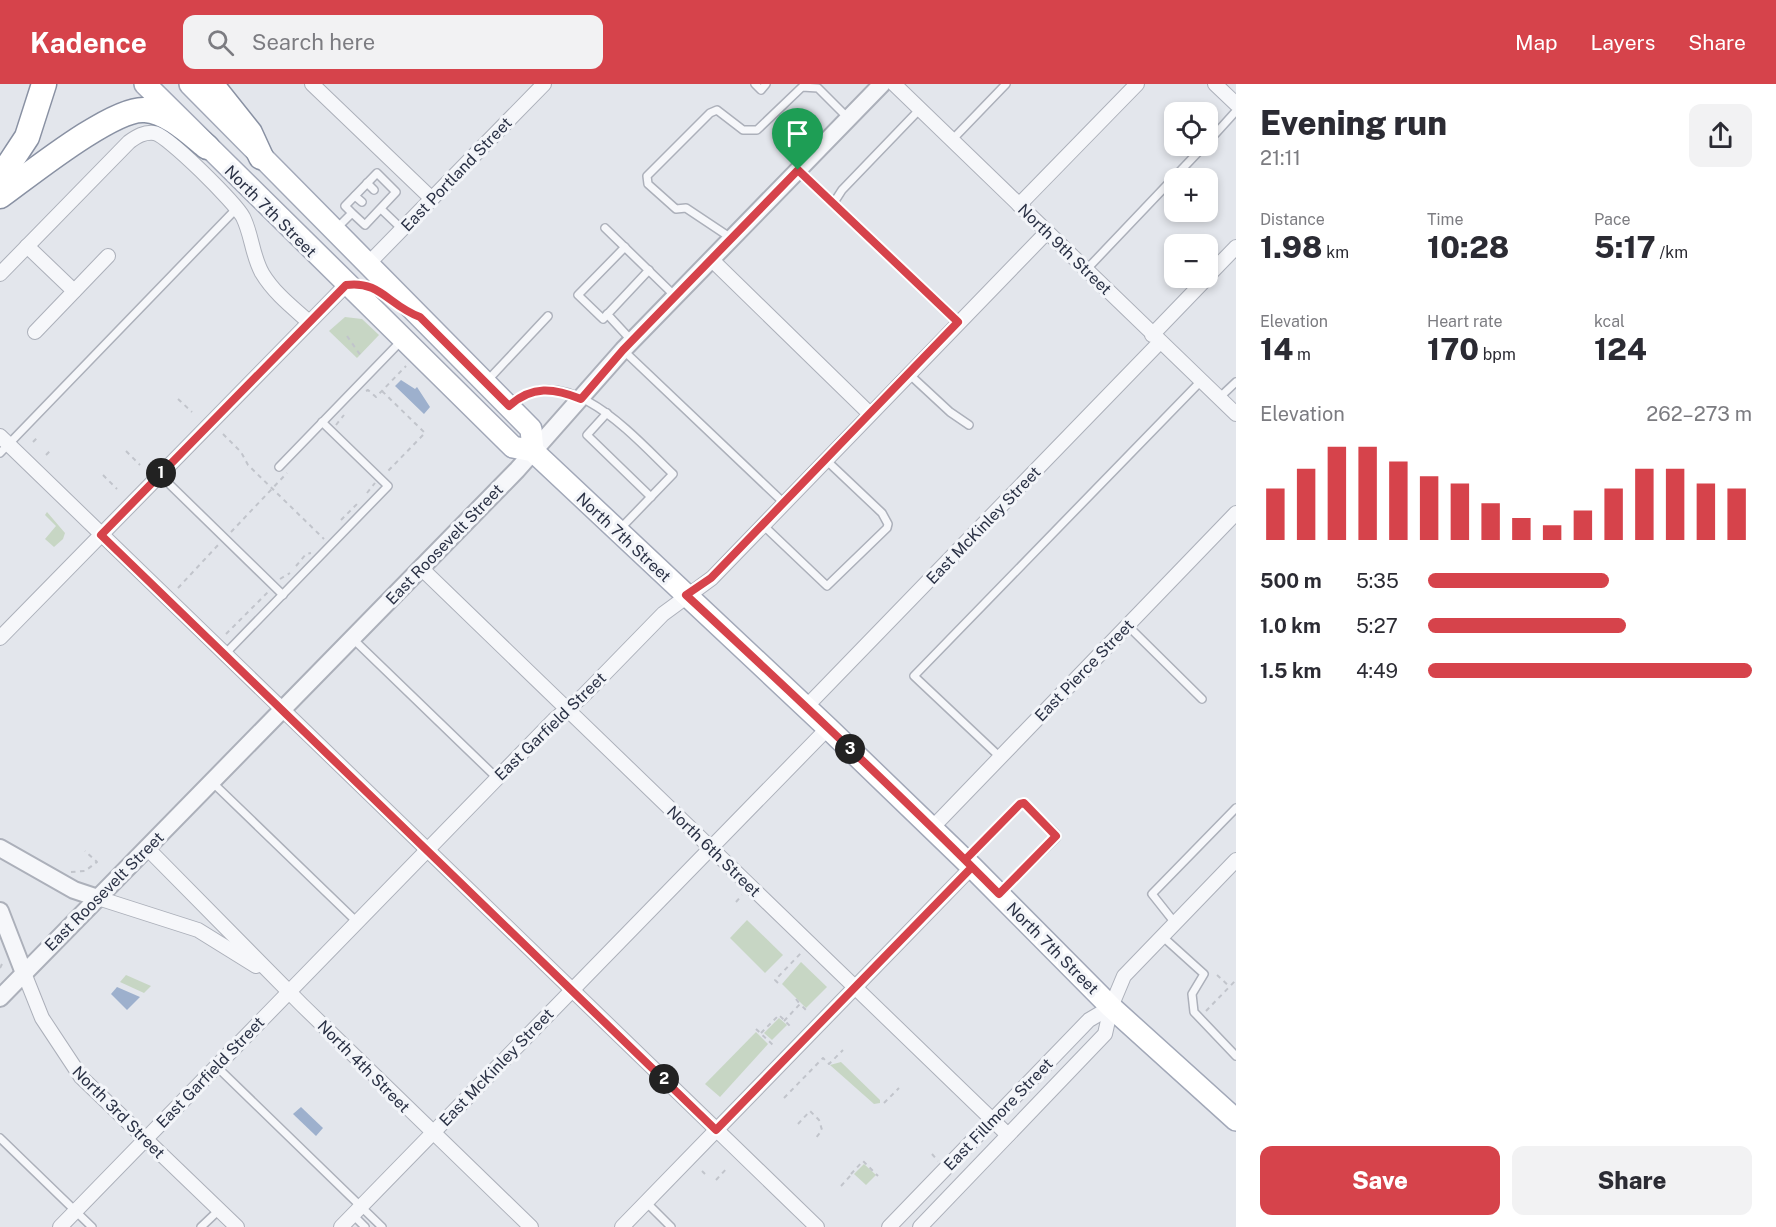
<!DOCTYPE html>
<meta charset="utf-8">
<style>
:root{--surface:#fff;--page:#f2f2f3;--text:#2b2b33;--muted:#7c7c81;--accent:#d6434b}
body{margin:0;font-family:"Public Sans",sans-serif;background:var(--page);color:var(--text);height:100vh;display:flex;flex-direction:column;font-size:22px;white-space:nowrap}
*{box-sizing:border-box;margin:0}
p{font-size:20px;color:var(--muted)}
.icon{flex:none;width:33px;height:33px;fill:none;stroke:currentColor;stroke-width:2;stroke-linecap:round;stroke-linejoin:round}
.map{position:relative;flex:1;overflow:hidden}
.drawer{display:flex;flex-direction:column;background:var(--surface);width:540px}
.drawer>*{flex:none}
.buttons{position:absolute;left:1164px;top:18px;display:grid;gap:12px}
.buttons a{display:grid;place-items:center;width:54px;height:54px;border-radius:12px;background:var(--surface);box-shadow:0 3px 9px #0003;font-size:30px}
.pin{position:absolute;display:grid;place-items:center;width:51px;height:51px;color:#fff;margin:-62px -26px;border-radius:50% 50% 50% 0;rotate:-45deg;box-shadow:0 0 6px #0007}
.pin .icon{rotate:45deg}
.km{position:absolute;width:30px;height:30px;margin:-15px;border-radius:50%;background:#222;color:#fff;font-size:16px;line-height:30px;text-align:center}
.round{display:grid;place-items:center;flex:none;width:63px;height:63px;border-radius:12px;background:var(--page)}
.headline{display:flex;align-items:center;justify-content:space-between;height:102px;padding:0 24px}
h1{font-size:33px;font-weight:800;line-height:45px}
.figures{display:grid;grid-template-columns:repeat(3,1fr);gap:9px;height:102px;padding:6px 24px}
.figures div{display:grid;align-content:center}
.figures b{font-size:30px;font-weight:800}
.figures small{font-size:16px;font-weight:400}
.figures p{font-size:16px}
.chart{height:168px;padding:12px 24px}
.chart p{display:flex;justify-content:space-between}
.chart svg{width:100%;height:108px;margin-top:6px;stroke:var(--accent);stroke-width:6}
.action{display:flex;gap:12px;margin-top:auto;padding:12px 24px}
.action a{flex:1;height:69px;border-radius:12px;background:var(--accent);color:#fff;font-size:24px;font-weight:800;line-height:69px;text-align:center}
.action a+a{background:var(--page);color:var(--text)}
ul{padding:0 24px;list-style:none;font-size:20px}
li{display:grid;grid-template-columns:96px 72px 1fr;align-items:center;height:45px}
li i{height:15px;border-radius:8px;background:var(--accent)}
header{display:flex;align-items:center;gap:36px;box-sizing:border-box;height:84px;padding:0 30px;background:var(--accent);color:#fff}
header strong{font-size:28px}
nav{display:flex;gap:33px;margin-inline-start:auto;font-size:21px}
.search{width:420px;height:54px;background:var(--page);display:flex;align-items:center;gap:15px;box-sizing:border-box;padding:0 21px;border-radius:12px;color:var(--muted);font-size:22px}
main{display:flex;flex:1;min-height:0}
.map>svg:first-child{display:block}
.green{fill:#c7d6c4}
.water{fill:#9db0cd}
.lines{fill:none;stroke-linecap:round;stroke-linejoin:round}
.service-casing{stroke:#acb0ba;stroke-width:10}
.minor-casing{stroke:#acb0ba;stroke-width:16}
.tertiary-casing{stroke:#acb0ba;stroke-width:20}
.primary-casing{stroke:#a2a8b8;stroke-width:24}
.motorway-casing{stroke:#8991a3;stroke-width:27}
.path{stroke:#c1c4cb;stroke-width:2;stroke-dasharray:4.5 4.5;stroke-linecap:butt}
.service{stroke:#f6f7fa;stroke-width:7}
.minor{stroke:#f6f7fa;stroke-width:14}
.tertiary{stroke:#f6f7fa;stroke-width:16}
.primary{stroke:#fff;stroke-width:21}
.motorway{stroke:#fff;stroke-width:24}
.route-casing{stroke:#fff;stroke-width:12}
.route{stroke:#d6434b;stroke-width:8}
.labels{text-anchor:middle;stroke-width:6;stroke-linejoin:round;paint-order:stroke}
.street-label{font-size:16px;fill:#2a3145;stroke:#f3f5f9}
</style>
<header>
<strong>Kadence</strong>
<div class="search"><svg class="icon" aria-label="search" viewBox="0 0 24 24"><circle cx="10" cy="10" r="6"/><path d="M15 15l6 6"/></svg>Search here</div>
<nav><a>Map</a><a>Layers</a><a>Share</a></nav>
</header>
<main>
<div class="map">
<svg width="1236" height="1143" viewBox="0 0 1236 1143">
<rect width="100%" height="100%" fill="#e3e6ec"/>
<g class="green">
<polygon points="345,233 362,235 379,251 357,274 329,247"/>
<polygon points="47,428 65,449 63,455 54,463 45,455 56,442 45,431"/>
<polygon points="747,836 783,871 765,889 730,854"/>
<polygon points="801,878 827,903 806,924 782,900"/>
<polygon points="126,891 151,902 144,909 120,898"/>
<polygon points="779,934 787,941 772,956 764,949"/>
<polygon points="756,948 768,960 720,1013 705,1000"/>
<polygon points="841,978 880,1016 880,1019 874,1020 830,981"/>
<polygon points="864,1080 876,1091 866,1101 854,1090"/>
</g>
<g class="water">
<polygon points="401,296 415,305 417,303 430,323 424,330 395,302"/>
<polygon points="117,903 140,913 127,926 111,910"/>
<polygon points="301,1023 323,1044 316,1052 293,1030"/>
</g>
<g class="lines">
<g class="service-casing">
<g id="service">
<polyline points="755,0 761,6 766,0"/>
<polyline points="952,56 1006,0"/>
<polyline points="1208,58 1236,27"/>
<polyline points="798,86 958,238"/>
<polyline points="367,99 374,106"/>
<polyline points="355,112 362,118"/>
<polyline points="833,120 842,106 920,25"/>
<polyline points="381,125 403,146"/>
<polyline points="605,144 675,212"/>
<polyline points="336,145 352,129 345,122 377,89 396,108 365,141 352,129"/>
<polyline points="731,154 686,124 676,125 648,100 647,92 710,29 717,26 743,46 757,46 802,3 818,4 848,34"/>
<polyline points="625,163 578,211 603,235 649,186"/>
<polyline points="1086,186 1204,62"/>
<polyline points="607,230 632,257"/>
<polyline points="623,266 784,419"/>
<polyline points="909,290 950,328 969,341"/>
<polyline points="487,297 548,232"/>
<polyline points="1219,314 1236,298"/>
<path d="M510,322C565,271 635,354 673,390L620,445"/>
<polyline points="607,329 587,351 651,413"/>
<polyline points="0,369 237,124"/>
<polyline points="279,383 402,256"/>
<polyline points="160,391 283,511"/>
<polyline points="763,441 827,502 887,444 888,440 882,429 826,376"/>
<polyline points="1127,541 1202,615"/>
<polyline points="352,554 497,694"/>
<polyline points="225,570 388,402 322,338"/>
<polyline points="1000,673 914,592 1201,297"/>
<polyline points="212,698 356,837"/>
<polyline points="966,774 1020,720 1024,719 1056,750 1056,754 1002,807"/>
<polyline points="1175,839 1152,810 1236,724"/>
<polyline points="1163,853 1204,890 1192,910 1194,928 1236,972"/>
<polyline points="216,982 382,1143"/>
<polyline points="0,1054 92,1143"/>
<polyline points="646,1118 671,1143"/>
<polyline points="353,1131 365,1143"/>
<polyline points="201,1143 219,1126"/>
</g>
</g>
<g class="minor-casing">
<g id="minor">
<polyline points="312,0 432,115"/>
<polyline points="894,0 1236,330"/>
<polyline points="1215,0 1236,20"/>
<polyline points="1019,121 1137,0"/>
<polyline points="27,162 74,207"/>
<polyline points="711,175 870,330"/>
<polyline points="368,180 544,0"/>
<path d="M0,190L129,58C137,52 144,48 154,49C167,50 236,120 243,133C252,151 252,171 262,189C274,209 292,223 309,238"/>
<polyline points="1208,192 1236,163"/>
<polyline points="35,248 108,172"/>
<polyline points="1152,251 1207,194"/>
<polyline points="0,352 817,1143"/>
<polyline points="420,483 1008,1051"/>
<polyline points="0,554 346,201"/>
<polyline points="806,623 1160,258"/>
<polyline points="932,744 1236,429"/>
<polyline points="147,764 302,921 531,1143"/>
<polyline points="98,814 198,846 256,882"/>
<polyline points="24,889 42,934 81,993 237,1143"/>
<polyline points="60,1143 554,636 583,612 663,530 712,494 1047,148"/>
<polyline points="341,1143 828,644"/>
<polyline points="622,1143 972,783"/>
<polyline points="889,1143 1089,936 1111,923"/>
<polyline points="920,1143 1105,950 1111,923 1124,892 1236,776"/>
</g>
</g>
<g class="tertiary-casing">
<g id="tertiary">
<polyline points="0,764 74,806 98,814"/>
<polyline points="0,827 24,889"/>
<polyline points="0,914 517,386 623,266 882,0"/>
</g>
</g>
<g class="primary-casing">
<g id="primary">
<polyline points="145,0 513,363 533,367 828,644 972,783 1111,923 1236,1036"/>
<polyline points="190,0 531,345 533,367"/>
</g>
</g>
<g class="motorway-casing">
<g id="motorway">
<polyline points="211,0 250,49 261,73"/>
<polyline points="0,94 27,53 44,0"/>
<path d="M0,112C28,92 113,23 145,26C167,27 191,50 207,63"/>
</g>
</g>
<g class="path">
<polyline points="347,252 361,272"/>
<polyline points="366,307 368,306 376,313 406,282"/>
<polyline points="382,307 425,349 387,388"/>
<polyline points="178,315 192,328"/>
<polyline points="336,341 344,331"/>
<polyline points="223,350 241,368 248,381 324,455"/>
<polyline points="33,358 37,354"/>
<polyline points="126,367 140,381"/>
<polyline points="46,371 50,367"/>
<polyline points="103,391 117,405"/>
<polyline points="367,409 375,399"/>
<polyline points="341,436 358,419"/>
<polyline points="231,448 287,389"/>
<polyline points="296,482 306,470 311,469"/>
<polyline points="280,495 290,489"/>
<polyline points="178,504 219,460"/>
<polyline points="226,550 268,508"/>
<polyline points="71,788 85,787 97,778 85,767"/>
<polyline points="736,818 742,811"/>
<polyline points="0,884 4,876"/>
<polyline points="1217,891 1230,903"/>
<polyline points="778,899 775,896 802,868"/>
<polyline points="796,915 800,920"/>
<polyline points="1206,927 1236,896"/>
<polyline points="784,937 800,920 807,927"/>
<polyline points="756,945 773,961"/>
<polyline points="761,949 779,931 791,943"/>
<polyline points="784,1014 823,974 829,980 843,966"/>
<polyline points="884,1019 899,1004"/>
<polyline points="798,1040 810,1027 819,1036 822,1046 815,1055"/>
<polyline points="932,1070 938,1077"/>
<polyline points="702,1087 705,1090"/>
<polyline points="851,1090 863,1077 878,1092"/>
<polyline points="716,1096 728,1083"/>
<polyline points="841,1102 851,1091"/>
</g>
<use href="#service" class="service"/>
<use href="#minor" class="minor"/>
<use href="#tertiary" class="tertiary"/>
<use href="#primary" class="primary"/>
<use href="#motorway" class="motorway"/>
</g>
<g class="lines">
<g class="route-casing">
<path id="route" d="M798,86L623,266L581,315C554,304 532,301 509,322L420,233C389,222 380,196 346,201L101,451L716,1046L972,783L965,776L1020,720L1024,719L1056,752L999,810C897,707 792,609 686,511L711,494L958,238L798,86"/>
</g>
<use href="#route" class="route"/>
</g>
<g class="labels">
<g class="street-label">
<text transform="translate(456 90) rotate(-46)" y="6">East Portland Street</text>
<text transform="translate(271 127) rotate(45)" y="6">North 7th Street</text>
<text transform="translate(1065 165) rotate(44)" y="6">North 9th Street</text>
<text transform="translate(983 441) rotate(-46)" y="6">East McKinley Street</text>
<text transform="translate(624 453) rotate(43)" y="6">North 7th Street</text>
<text transform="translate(444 460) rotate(-46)" y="6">East Roosevelt Street</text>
<text transform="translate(1084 586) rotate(-46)" y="6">East Pierce Street</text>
<text transform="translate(550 642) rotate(-44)" y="6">East Garfield Street</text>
<text transform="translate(714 767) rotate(44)" y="6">North 6th Street</text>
<text transform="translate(104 807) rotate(-45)" y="6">East Roosevelt Street</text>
<text transform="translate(1053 864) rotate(45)" y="6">North 7th Street</text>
<text transform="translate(364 982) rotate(45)" y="6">North 4th Street</text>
<text transform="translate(496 983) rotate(-46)" y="6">East McKinley Street</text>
<text transform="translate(210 988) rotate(-46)" y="6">East Garfield Street</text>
<text transform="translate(119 1028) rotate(45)" y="6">North 3rd Street</text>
<text transform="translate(998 1030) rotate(-46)" y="6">East Fillmore Street</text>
</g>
</g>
</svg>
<div class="buttons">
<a><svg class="icon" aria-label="locate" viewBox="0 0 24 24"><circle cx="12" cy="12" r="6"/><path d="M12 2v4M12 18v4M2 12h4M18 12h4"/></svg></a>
<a>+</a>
<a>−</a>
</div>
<div class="pin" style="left:798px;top:86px;background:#1e9e55"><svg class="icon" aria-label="arrive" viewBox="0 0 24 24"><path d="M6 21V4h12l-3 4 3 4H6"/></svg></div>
<b class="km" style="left:161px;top:389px">1</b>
<b class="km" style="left:664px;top:995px">2</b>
<b class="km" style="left:850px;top:665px">3</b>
</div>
<section class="drawer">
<div class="headline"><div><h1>Evening run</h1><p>21:11</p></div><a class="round"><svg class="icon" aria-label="share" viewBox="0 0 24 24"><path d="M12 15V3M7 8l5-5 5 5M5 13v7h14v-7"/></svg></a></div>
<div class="figures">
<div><p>Distance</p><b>1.98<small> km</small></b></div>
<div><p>Time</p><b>10:28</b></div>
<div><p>Pace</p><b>5:17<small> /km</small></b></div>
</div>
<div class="figures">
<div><p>Elevation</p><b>14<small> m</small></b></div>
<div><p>Heart rate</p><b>170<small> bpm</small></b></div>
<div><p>kcal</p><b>124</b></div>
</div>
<div class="chart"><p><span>Elevation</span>262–273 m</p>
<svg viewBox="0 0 160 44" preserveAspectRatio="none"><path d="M5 44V23M15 44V15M25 44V6M35 44V6M45 44V12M55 44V18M65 44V21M75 44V29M85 44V35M95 44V38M105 44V32M115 44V23M125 44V15M135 44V15M145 44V21M155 44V23"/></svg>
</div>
<ul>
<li><b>500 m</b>5:35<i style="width:56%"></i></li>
<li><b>1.0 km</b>5:27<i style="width:61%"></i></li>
<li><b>1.5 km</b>4:49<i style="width:100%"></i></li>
</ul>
<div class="action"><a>Save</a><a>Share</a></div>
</section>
</main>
